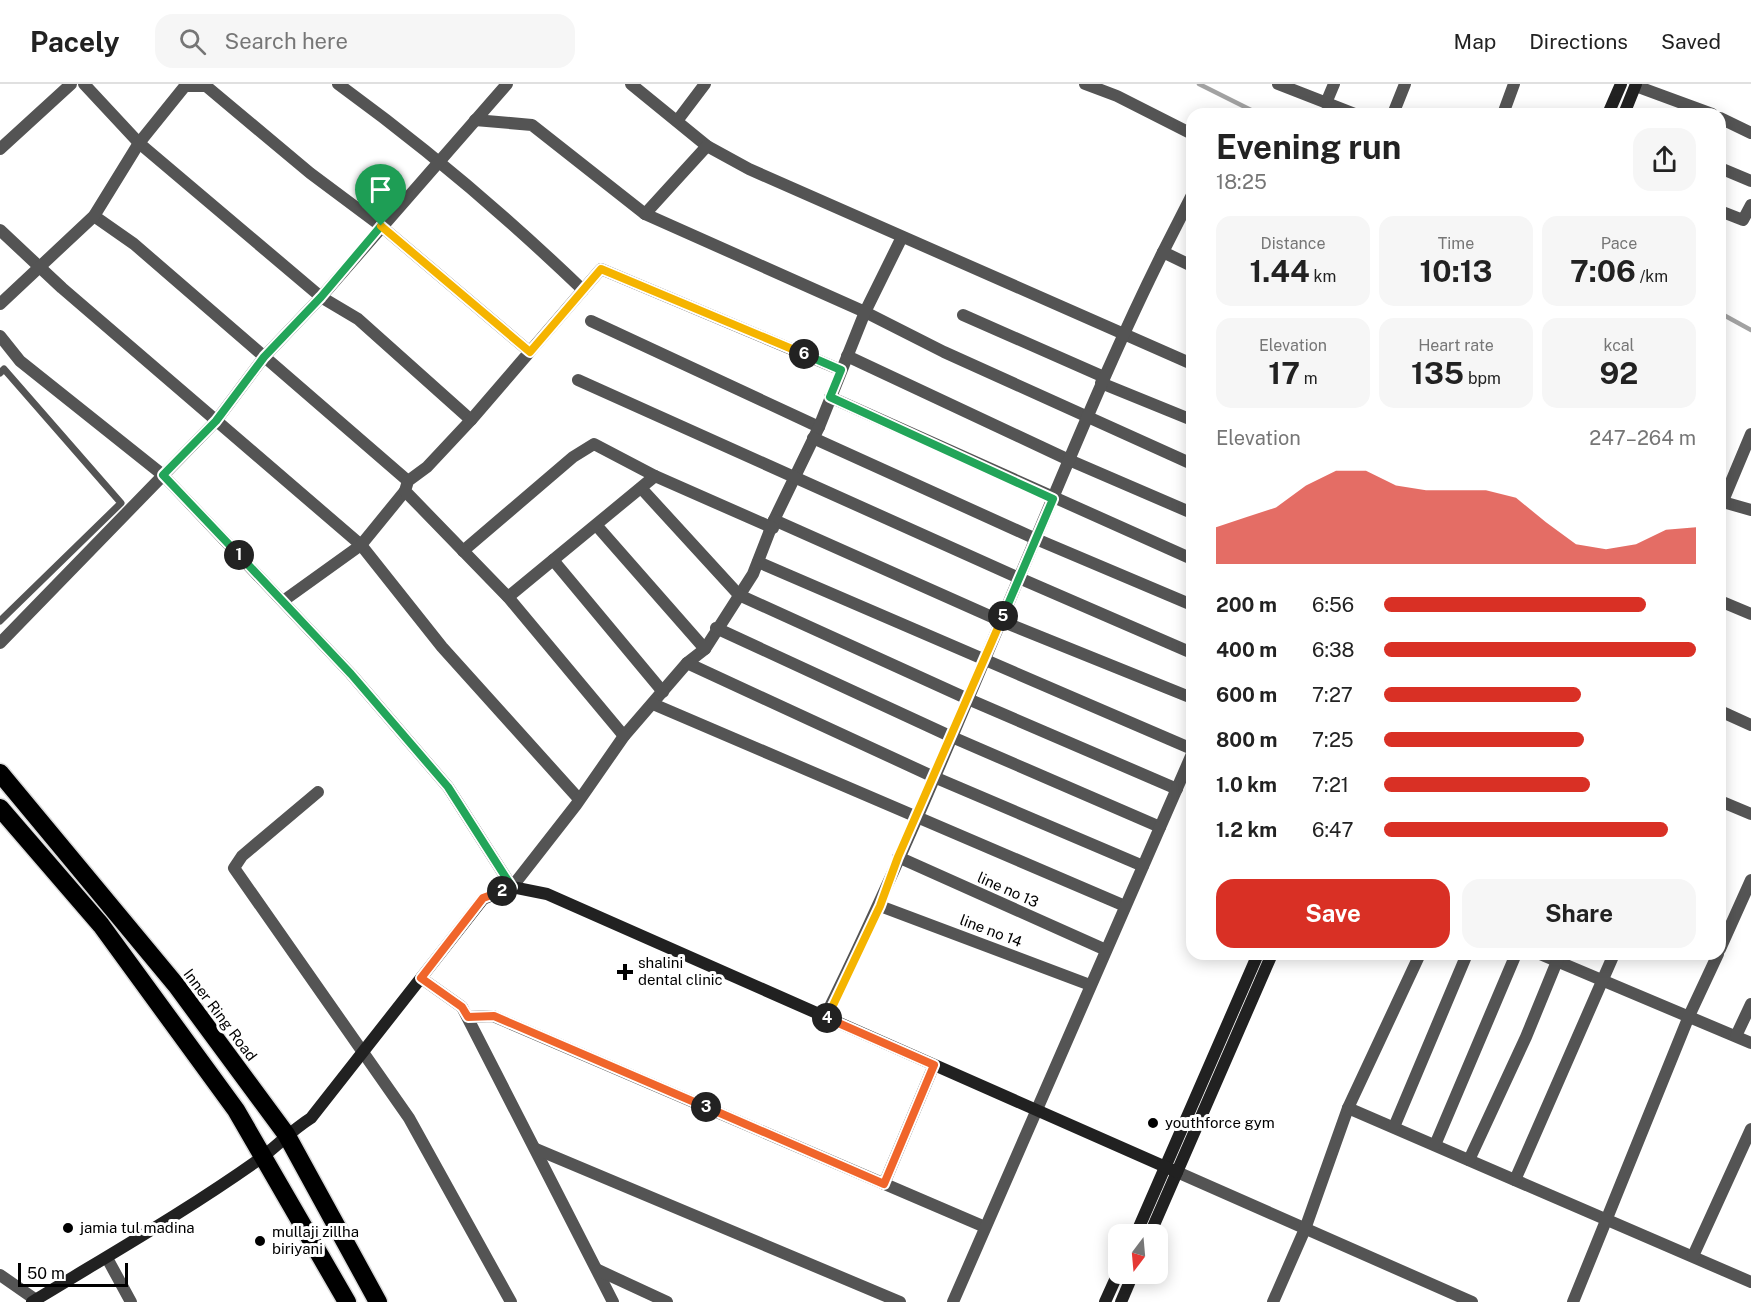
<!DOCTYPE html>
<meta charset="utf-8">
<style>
:root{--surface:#fff;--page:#f6f6f6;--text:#222;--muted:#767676;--line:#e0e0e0;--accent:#d93025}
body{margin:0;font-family:"Public Sans",sans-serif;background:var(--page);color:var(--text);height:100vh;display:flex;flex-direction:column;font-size:22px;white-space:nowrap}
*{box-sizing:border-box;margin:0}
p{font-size:20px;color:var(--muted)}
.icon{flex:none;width:33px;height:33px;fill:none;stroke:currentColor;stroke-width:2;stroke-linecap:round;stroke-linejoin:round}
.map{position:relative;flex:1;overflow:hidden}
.panel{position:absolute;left:1186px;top:24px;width:540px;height:852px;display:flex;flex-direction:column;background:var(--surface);border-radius:18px;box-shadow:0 3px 15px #0003}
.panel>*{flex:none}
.needle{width:39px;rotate:196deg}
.buttons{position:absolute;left:1108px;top:1140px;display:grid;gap:12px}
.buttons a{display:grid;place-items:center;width:60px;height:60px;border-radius:12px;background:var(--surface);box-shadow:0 3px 15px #0003;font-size:30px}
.scale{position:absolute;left:18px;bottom:15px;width:110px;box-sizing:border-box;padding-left:6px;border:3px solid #000;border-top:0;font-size:16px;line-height:21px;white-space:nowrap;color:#000;-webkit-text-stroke:4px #fff;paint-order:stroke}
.pin{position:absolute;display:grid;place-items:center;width:51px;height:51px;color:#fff;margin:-62px -26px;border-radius:50% 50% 50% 0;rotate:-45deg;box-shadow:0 0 6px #0007}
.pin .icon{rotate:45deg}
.km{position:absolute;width:30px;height:30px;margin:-15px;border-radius:50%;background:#222;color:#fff;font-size:16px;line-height:30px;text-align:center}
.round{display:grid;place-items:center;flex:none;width:63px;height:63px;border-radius:18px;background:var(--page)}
.overview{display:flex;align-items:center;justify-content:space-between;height:102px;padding:0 30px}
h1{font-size:33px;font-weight:700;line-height:45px}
.metrics{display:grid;grid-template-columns:repeat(3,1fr);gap:9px;height:102px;padding:6px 30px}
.metrics div{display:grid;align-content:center;border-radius:15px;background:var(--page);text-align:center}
.metrics b{font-size:30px;font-weight:700}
.metrics small{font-size:16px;font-weight:400}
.metrics p{font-size:16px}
.chart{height:168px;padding:12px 30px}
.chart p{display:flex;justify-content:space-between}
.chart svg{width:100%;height:108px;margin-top:6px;fill:var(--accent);opacity:.7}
.cta{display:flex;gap:12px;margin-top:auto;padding:12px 30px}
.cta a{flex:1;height:69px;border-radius:18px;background:var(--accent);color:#fff;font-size:24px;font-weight:700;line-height:69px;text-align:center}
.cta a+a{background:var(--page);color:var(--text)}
ul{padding:0 30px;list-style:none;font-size:20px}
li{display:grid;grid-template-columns:96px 72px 1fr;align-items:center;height:45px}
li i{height:15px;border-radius:8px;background:var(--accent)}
header{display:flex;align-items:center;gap:36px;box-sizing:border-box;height:84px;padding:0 30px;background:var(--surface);border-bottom:2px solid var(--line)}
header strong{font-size:28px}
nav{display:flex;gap:33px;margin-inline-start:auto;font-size:21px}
.search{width:420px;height:54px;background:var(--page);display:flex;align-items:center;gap:15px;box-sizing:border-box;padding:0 21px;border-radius:18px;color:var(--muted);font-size:22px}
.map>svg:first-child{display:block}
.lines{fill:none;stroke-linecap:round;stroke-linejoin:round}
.stream{stroke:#a2a2a2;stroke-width:4.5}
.highway-casing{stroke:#dbdbdb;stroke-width:21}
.lane{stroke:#545454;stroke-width:7}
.street{stroke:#545454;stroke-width:12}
.secondary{stroke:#212121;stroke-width:12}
.highway{stroke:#000;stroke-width:18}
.split-1-casing{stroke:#fff;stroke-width:12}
.split-2-casing{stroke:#fff;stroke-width:12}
.split-3-casing{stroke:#fff;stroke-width:12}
.split-4-casing{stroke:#fff;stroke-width:12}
.split-5-casing{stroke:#fff;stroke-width:12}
.split-6-casing{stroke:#fff;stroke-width:12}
.split-7-casing{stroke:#fff;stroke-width:12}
.split-1{stroke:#22a559;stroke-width:8}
.split-2{stroke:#22a559;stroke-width:8}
.split-3{stroke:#f0652b;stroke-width:8}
.split-4{stroke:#f0652b;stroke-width:8}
.split-5{stroke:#f5b400;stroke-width:8}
.split-6{stroke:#22a559;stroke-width:8}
.split-7{stroke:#f5b400;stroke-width:8}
.poi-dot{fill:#000;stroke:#fff;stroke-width:2}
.labels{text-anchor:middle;stroke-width:6;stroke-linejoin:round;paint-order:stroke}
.street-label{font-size:15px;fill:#000;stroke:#fff}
.poi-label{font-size:15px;fill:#000;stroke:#fff;text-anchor:start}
</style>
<header>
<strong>Pacely</strong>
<div class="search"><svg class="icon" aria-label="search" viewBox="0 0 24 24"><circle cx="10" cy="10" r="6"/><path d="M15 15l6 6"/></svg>Search here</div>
<nav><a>Map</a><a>Directions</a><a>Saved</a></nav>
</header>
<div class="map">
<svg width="1751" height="1218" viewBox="0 0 1751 1218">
<rect width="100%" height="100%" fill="#fff"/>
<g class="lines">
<g class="stream">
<polyline points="1199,0 1259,30"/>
<polyline points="1720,229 1751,246"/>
</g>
<g class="highway-casing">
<g id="highway">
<polyline points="0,689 176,901 286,1050 378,1218"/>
<polyline points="0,724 101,841 236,1026 347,1218"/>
</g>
</g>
<polyline class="lane" points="0,289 4,285 121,419 0,537"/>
<g class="street">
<polyline points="84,0 139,59 321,213 358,235 471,336"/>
<path d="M338,0C425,63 506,132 583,206"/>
<polyline points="631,0 707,62 749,85 1192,280"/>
<polyline points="1085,0 1117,12 1192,50"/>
<polyline points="1278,0 1355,30"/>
<polyline points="1636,2 1712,30"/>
<polyline points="1326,19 1334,0"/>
<polyline points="1393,30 1405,0"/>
<polyline points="1503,30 1514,0"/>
<polyline points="1720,34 1751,49"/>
<polyline points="475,36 532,41 645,130"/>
<polyline points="677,37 705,0"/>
<polyline points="707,62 645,130 865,228 944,268 1192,380"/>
<polyline points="0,65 71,0"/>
<polyline points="1720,84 1751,97"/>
<polyline points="1720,127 1743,136 1751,121"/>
<polyline points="94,132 134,160 408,397"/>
<polyline points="0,146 62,204 361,461 442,563 578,714"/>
<polyline points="1163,168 1192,111"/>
<polyline points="0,220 94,132 139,59 185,2 206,2 310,89 381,142 530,268"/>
<polyline points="963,231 1104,293"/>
<polyline points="591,237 819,343"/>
<polyline points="0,252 20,277 163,391 351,590 448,703 512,803 576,721 624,652 687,579 705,565 753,490 774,436 819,343 865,228 902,153"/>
<polyline points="847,272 1069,376 1192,429"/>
<polyline points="578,296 1019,494 1192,569"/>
<polyline points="1101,299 1192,336"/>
<polyline points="830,313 1192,475"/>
<polyline points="813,354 1036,455 1192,521"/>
<polyline points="641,404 739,511 968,615 1177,705"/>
<polyline points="1723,418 1751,426"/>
<polyline points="1720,424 1751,350"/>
<polyline points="774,436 1001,537 1192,614"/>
<polyline points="597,442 705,565"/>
<polyline points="463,467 573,373 594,360 655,392"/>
<polyline points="553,476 663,608"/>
<polyline points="758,478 1192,665"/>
<polyline points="508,513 655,392 773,444"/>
<polyline points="283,517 361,461 405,407"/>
<polyline points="1720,517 1751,530"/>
<polyline points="716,544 952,653 1160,743"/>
<polyline points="0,559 216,337 264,273 321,213 507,0"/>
<polyline points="687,579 934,693 1143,782"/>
<polyline points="653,620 1125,822"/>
<polyline points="1720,627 1751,641"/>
<polyline points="624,652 508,513 405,407 408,397 427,383 471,336 601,185 841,286"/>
<polyline points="318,708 242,772 234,784 409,1034 511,1218"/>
<polyline points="1720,717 1751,730"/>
<polyline points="898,773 1106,866"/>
<polyline points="880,822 1090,901"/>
<polyline points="1720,865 1751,796"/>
<polyline points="1540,870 1751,959"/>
<polyline points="421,894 462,923 613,1218"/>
<polyline points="468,933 493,932 985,1143"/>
<path d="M825,933C904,773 971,607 1041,442C1080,350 1118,258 1163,168L1192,182"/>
<polyline points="1736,952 1751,920"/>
<polyline points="1348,1024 1751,1198"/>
<polyline points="1394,1043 1467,870"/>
<polyline points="1435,1061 1516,870"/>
<polyline points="536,1065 900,1218"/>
<polyline points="1469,1076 1526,953 1560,870"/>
<polyline points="1177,1088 1472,1218"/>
<polyline points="1515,1096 1614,870"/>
<polyline points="884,1100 934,981"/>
<polyline points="1693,1172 1751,1045"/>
<polyline points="107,1174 131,1218"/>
<polyline points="598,1186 667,1218"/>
<polyline points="0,1191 36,1216"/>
<polyline points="953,1218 1192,670"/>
<polyline points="1273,1218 1305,1145 1348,1024 1420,870"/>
<polyline points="1573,1218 1689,932 1718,870"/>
</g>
<g class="secondary">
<polyline points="1608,30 1621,0"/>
<polyline points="1624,30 1636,0"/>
<polyline points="1136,1150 1258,870"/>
<polyline points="1150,1150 1272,870"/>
<path d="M32,1218C109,1171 188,1126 261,1074C278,1061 292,1046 311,1034L483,815L512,803L547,810L1177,1088"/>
<polyline points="1105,1218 1119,1187"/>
<polyline points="1121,1218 1133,1190"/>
</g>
<use href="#highway" class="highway"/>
</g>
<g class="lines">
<g class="split-1-casing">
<polyline id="split-1" points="239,471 163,391 216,337 264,273 321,213 381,142"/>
</g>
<g class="split-2-casing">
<polyline id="split-2" points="239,471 351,590 448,703 512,803 502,807"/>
</g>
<g class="split-3-casing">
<polyline id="split-3" points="502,807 483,814 421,894 462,923 468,933 494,932 706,1023"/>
</g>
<g class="split-4-casing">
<polyline id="split-4" points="706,1023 884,1100 934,981 827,934"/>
</g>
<g class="split-5-casing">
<polyline id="split-5" points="827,934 880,822 898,773 1003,532"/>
</g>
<g class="split-6-casing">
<polyline id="split-6" points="804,270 841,286 830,313 1053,415 1003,532"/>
</g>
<g class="split-7-casing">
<polyline id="split-7" points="381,142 530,268 601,185 804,270"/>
</g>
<use href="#split-1" class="split-1"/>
<use href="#split-2" class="split-2"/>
<use href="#split-3" class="split-3"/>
<use href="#split-4" class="split-4"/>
<use href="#split-5" class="split-5"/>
<use href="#split-6" class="split-6"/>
<use href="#split-7" class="split-7"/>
</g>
<g class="poi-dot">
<path d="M622 879h6v6h6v6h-6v6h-6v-6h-6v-6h6z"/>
<circle cx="1153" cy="1039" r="6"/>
<circle cx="68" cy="1144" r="6"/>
<circle cx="260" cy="1157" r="6"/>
</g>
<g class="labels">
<g class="street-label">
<text transform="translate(1008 806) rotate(24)" y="5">line no 13</text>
<text transform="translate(991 847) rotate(21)" y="5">line no 14</text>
<text transform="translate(220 931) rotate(53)" y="5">Inner Ring Road</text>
</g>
<g class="poi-label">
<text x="638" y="884">shalini<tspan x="638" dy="17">dental clinic</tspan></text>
<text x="1165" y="1044">youthforce gym</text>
<text x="80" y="1149">jamia tul madina</text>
<text x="272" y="1153">mullaji zillha<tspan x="272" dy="17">biriyani</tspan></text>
</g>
</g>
</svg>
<div class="buttons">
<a><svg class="needle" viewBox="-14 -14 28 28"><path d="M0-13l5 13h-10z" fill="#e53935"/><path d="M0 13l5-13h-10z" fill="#767676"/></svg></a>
</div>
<div class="scale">50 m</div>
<div class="pin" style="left:381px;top:142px;background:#1e9e55"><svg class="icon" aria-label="arrive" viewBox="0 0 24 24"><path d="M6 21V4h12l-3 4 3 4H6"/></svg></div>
<b class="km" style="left:239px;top:471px">1</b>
<b class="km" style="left:502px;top:807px">2</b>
<b class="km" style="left:706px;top:1023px">3</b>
<b class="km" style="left:827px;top:934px">4</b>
<b class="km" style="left:1003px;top:532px">5</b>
<b class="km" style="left:804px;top:270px">6</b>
<section class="panel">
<div class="overview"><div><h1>Evening run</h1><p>18:25</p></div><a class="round"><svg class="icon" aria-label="share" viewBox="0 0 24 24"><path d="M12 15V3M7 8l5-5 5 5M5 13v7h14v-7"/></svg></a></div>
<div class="metrics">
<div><p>Distance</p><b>1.44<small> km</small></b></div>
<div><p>Time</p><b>10:13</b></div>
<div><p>Pace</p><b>7:06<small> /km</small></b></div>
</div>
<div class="metrics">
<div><p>Elevation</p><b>17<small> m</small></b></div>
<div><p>Heart rate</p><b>135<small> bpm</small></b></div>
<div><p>kcal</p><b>92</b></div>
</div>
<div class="chart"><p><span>Elevation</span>247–264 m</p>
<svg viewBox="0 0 160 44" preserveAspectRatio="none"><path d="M0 44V29L10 25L20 21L30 12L40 6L50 6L60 12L70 14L80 14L90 14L100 17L110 27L120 36L130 38L140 36L150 30L160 29V44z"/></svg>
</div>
<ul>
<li><b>200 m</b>6:56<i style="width:84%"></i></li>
<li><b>400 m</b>6:38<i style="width:100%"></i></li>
<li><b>600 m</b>7:27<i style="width:63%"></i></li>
<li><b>800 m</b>7:25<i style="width:64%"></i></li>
<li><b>1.0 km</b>7:21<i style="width:66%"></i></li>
<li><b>1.2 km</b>6:47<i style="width:91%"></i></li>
</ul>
<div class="cta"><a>Save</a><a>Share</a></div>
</section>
</div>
